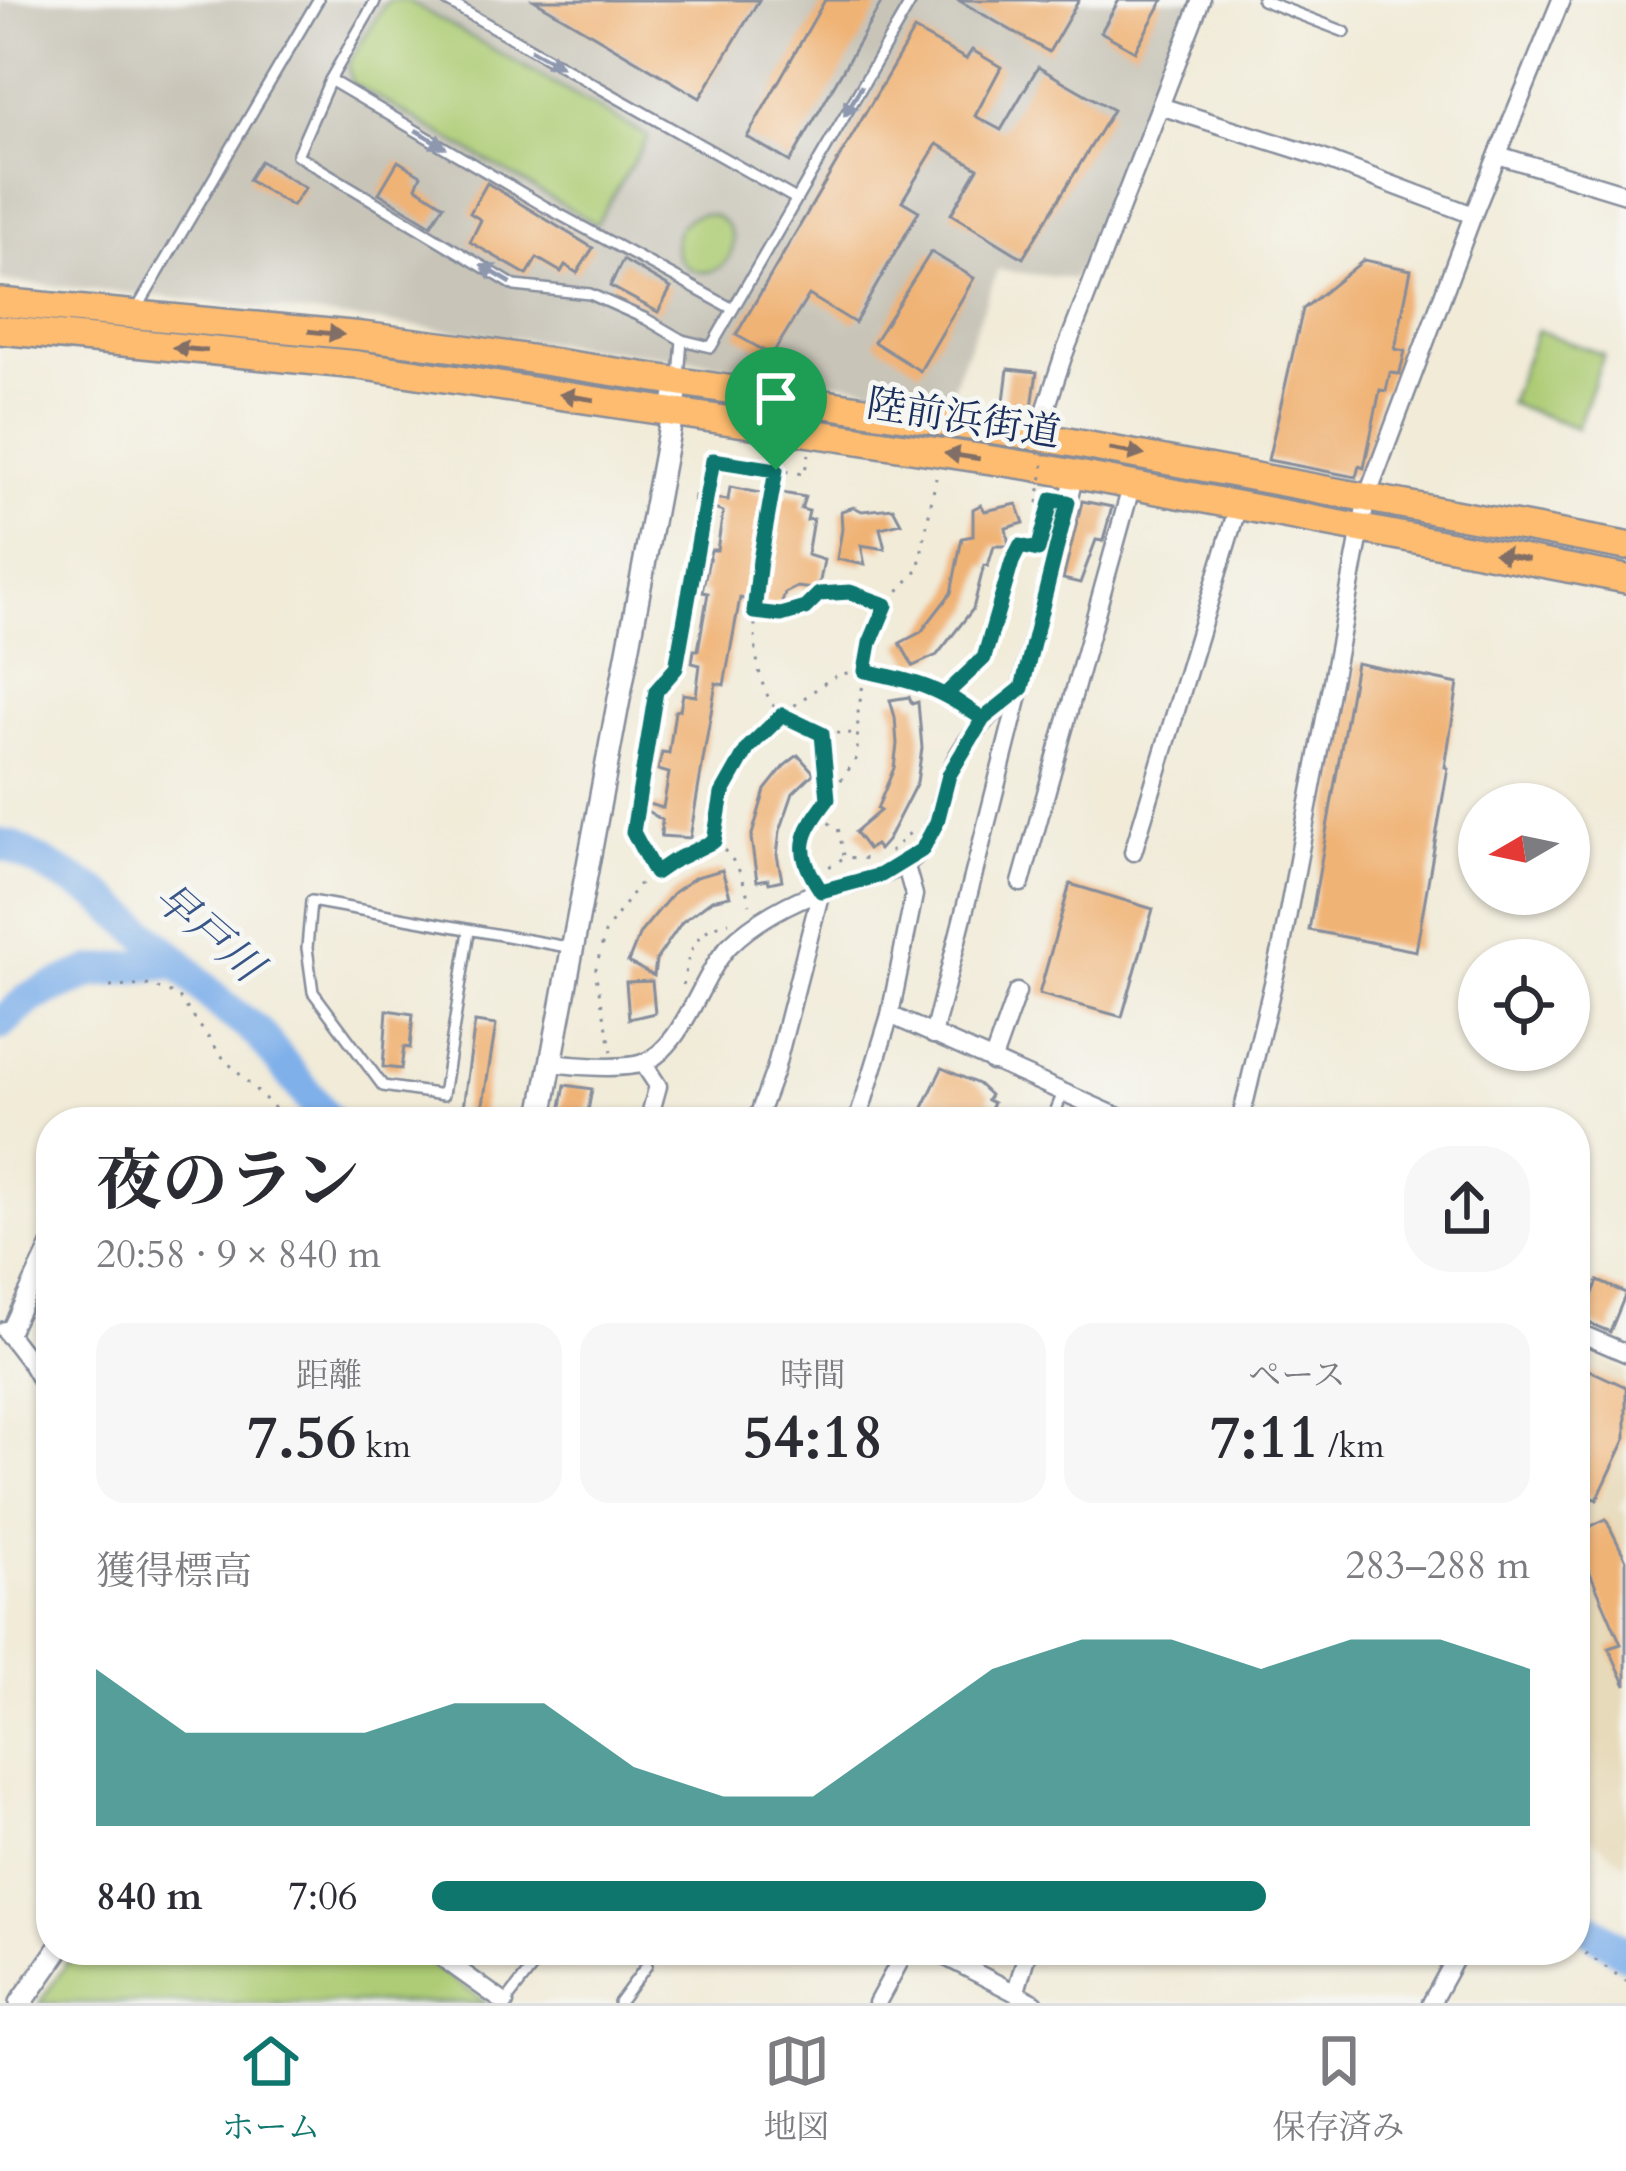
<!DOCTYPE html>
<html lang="ja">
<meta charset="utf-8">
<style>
:root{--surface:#fff;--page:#f7f7f7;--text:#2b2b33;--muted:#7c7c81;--line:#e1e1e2;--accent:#0f766e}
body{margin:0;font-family:Cardo,"Noto Serif JP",serif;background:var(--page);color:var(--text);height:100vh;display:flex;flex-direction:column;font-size:45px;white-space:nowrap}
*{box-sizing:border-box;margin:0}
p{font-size:39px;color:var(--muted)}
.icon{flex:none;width:66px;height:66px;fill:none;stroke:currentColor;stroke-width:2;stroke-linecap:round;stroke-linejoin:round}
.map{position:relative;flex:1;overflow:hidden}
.details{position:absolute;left:36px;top:1107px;width:1554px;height:858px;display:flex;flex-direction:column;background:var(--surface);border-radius:48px;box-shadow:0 3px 9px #0004}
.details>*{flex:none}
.needle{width:78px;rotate:261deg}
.tools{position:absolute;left:1458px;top:783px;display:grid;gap:24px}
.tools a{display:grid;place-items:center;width:132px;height:132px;border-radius:50%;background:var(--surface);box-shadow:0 3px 9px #0004;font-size:60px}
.pin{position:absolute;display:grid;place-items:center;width:102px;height:102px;color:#fff;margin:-123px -51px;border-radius:50% 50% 50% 0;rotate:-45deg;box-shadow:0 0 12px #0007}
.pin .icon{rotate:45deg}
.round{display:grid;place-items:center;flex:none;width:126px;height:126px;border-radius:48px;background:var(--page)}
.summary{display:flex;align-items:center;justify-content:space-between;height:204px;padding:0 60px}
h1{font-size:66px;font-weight:700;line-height:90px}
.figures{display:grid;grid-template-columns:repeat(3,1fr);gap:18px;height:204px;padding:12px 60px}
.figures div{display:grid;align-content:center;border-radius:30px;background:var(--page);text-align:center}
.figures b{font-size:60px;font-weight:700}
.figures small{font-size:33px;font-weight:400}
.figures p{font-size:33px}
.chart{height:336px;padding:24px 60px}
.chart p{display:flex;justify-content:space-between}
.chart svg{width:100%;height:216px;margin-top:12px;fill:var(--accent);opacity:.7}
ul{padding:0 60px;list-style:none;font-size:39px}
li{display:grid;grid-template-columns:192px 144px 1fr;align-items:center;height:90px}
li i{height:30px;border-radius:15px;background:var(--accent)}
.tabs{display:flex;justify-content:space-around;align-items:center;height:168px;border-top:3px solid var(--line);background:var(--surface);font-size:33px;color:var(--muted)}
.tabs a{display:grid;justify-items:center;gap:6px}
.tabs .selected{color:var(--accent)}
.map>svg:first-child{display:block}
.built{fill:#e7daba}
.industrial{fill:#c8c4b8}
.green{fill:#adcc74;stroke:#647e69;stroke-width:3}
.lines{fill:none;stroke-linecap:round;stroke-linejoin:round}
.river{stroke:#7fb0ea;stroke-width:33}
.building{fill:#f0b376}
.service-casing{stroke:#868d9b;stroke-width:14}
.minor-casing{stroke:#868d9b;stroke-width:21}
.tertiary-casing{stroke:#868d9b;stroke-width:26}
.trunk-casing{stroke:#868d9b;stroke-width:32}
.path{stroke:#868d9b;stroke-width:3;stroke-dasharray:3 9;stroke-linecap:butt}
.service{stroke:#fff;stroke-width:9}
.minor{stroke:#fff;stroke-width:16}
.tertiary{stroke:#fff;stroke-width:21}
.trunk{stroke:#febc70;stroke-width:27}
.path-bridge{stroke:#868d9b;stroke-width:3;stroke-dasharray:3 9;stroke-linecap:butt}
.oneway{fill:#8d97ae}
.oneway2{fill:#816e66}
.route-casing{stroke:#fff;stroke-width:24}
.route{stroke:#0f766e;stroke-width:15}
.labels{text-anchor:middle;stroke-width:10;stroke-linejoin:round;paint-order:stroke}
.street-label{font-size:39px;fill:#1b2f5e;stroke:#f6f6f2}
.water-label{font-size:42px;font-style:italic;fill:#395688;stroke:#f6f6f2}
</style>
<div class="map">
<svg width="1626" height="2003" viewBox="0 0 1626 2003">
<rect width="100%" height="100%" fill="#f6f6f2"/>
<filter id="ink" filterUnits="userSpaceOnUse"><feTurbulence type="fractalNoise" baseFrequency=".00833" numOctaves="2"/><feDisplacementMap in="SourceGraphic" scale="24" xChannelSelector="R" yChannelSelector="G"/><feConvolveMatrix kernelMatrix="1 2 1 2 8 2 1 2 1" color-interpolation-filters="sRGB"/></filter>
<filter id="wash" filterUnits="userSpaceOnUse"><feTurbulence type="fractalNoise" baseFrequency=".004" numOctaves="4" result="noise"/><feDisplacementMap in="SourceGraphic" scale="48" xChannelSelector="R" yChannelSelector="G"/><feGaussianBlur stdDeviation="2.7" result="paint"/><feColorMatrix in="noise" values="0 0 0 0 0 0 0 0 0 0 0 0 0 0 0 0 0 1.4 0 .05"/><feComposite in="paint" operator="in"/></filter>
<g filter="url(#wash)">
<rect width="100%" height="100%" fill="#f1ebd8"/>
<polygon class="built" points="1582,1350 1626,1371 1626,1494 1618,1509 1626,1513 1626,1865 1575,1825 1575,1364"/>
<polygon class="industrial" points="0,0 1195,0 1155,102 1146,111 1142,128 1129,155 1119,191 1100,235 1073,279 998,270 948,399 680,358 185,299 0,281"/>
<g class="green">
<polygon points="388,0 406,0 648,137 596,224 351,82 348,64"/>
<circle cx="704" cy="243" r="29"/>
<polygon points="1537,330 1604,355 1577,428 1509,403"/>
<polygon points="76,1950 412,1950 487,2003 39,2003"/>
</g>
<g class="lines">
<g class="river">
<polyline points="0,845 12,847 98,894 178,962 220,1004 257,1032 330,1122"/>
<polyline points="0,1024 31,997 91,972 178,962"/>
<polyline points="1575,1918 1626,1953"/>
</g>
</g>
<g id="blocks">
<g class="building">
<polygon points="534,0 759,0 700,98"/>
<polygon points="825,0 883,0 790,162 747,137"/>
<polygon points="958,0 1079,0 1049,52"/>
<polygon points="1119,0 1163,0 1135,51 1101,32"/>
<polygon points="914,30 966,59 972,50 1001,67 975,116 1001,130 1038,67 1113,110 1023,258 951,214 978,168 937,144 902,201 919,211 855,323 809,295 772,355 736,335"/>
<polygon points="260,161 305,188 292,206 248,180"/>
<polygon points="398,161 421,175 416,187 444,205 431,225 379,193"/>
<polygon points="487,183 593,248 577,273 565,265 561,272 537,258 527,275 470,242 481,220 470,213"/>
<polygon points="931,252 974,278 920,371 874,342"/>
<polygon points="623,260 671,288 658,312 610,286"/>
<polygon points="1364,260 1411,270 1395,349 1405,351 1400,372 1400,374 1390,373 1386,391 1380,390 1364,468 1359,466 1356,477 1268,460 1303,309"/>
<polygon points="1008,369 1037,372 1031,414 1003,409"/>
<polygon points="730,487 781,497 782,493 805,497 801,509 809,511 807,520 813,519 807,555 824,560 820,581 813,589 797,587 785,593 780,609 740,598 724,685 716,683 690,838 661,836 662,820 636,804 637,801 663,808 669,773 658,770 662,752 669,753 675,711 680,710 683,694 696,696 700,665 692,663 694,650 698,650 708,593 702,592 711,550 717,550 723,512 694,502 695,496 728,500"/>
<polygon points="1082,501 1112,507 1103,541 1096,540 1080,583 1063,579"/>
<polygon points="1017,504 1024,523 1006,528 1009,546 994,546 988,566 984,565 973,609 937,655 913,666 900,643 921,632 951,593 962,538 973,536 973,509 981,505 985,511"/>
<polygon points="854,507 862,511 893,508 901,523 880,528 885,549 861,545 865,565 837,559 842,529 841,511"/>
<polygon points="1356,663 1458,684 1445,767 1448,768 1416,951 1309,930"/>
<polygon points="909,697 912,704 918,702 922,748 917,782 887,841 879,850 875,845 868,849 855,832 880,811 877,809 894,768 897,744 895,717 890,700"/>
<polygon points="798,755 814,773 793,793 780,831 777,855 782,880 769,883 768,879 757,881 751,838 765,790 784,766"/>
<polygon points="722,870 730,896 712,900 682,922 656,960 654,976 628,962 640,933 674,892 696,877"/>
<polygon points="1070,884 1153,909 1122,1017 1039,994"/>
<polygon points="652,981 655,1013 629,1019 626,982"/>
<polygon points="387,1010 413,1014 410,1048 404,1047 401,1069 383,1067"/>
<polygon points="475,1022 496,1025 480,1122 461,1122"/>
<polygon points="942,1068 978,1084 990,1095 987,1100 993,1103 984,1122 916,1122"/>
<polygon points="565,1085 592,1089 586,1122 559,1117"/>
<polygon points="1598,1281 1626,1293 1610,1332 1582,1320"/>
<polygon points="1589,1370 1626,1387 1626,1438 1597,1500 1575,1488 1575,1398"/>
<polygon points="1606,1519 1626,1560 1626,1686 1609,1648 1621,1644 1575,1538 1575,1534"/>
</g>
</g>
</g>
<g filter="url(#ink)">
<use href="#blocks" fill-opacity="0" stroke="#868d9b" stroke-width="3"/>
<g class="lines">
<g class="service-casing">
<g id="service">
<polyline points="376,0 330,80 297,155 515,286 590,294 646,319 682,340 711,347 912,0"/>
<polyline points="445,0 796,199"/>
<polyline points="1262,0 1345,32"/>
<polyline points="330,80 544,206 733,309"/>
<polyline points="137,309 318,0"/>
<polyline points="679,377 682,340"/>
<polyline points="469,931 443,1095 383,1086 313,992 307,948 311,901 573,948"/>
<polyline points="1051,1122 1063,1093"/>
<polyline points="505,2003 546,1950"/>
<polyline points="619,2003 647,1965"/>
</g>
</g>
<g class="minor-casing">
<g id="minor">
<polyline points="1160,106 1311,154 1473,215"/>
<polyline points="1498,155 1626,194"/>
<polyline points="1035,442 1063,357 1201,0"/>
<polyline points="1133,852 1239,503"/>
<polyline points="1021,883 1132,484"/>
<polyline points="890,1015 1130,1122"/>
<polyline points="933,1035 1075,474"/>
<polyline points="992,1062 1017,992"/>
<path d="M552,1063C574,1066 623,1070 643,1063C684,1047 700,977 729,946C753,922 792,900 824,890C856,881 901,877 923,848C938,827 940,802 948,779C960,740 991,713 1022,689"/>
<polyline points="643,1063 658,1086 648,1122"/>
<polyline points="756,1122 775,1070 821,891"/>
<polyline points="857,1122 890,1015 914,895 905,863"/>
<polyline points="1240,1122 1281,950 1367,497 1473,215 1561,0"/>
<polyline points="5,1330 32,1365 51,1398"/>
<polyline points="1575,1331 1626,1353"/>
<polyline points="8,1335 51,1244"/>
<polyline points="431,1950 505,2003"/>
<polyline points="932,1950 1035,2003"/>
<polyline points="1016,1991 1028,1950"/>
<polyline points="877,2003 906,1950"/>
<polyline points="1431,2003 1460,1950"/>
</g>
</g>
<g class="tertiary-casing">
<g id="tertiary">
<polyline points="540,1122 678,383"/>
<polyline points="21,2003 58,1950"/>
</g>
</g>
<g class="trunk-casing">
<g id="trunk">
<polyline points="0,302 362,336 464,349 1036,436 1626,546"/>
<polyline points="0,330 358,365 1031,466 1626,579"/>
</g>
</g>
<g class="path">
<path d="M776,469C766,527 730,675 784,716C805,732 831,734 856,733"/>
<polyline points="1038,503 1050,503"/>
<polyline points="756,613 781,615 805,607 819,594 850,592 882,604"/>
<polyline points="948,693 984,658 1012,562 1020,546 1039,548"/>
<polyline points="822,735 828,797"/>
<polyline points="818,817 838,828 844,855"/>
<path d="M715,842C739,862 742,875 750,904"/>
<polyline points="890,852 913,830"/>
<polyline points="654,872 633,832 656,691 676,668 713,460 804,474 809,454"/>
<polyline points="819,873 845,857 871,859"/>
<polyline points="811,875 802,852 807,826 857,758 858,713 870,643 885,605 918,570 936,478"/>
<path d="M683,985C689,952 692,930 729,922"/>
<polyline points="110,987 150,985 178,996 224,1059 289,1122"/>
<path d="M612,1052L595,972L605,933L637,886L671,862L714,841C716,826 717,808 722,794C738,749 778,717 815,690C822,685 830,678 839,675C881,662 937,687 971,711"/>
<polyline points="1575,1946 1626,1981"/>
</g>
<use href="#service" class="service"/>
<use href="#minor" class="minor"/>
<use href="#tertiary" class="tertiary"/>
<use href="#trunk" class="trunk"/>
<polyline class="path-bridge" points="1038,503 1050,423"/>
</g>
<defs><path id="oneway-solid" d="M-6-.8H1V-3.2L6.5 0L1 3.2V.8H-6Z" transform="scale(3)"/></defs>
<g class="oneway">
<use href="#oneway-solid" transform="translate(546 58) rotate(29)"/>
<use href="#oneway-solid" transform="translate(853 101) rotate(120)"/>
<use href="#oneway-solid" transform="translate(431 139) rotate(30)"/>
<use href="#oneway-solid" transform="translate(496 274) rotate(-149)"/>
</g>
<g class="oneway2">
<use href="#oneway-solid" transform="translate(326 333) rotate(6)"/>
<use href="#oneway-solid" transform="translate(190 349) rotate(-175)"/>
<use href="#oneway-solid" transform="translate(577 397) rotate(-171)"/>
<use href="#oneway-solid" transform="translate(1127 452) rotate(10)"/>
<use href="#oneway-solid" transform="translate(962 456) rotate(-171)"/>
<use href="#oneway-solid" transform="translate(1511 556) rotate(-169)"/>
</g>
</g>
<g class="lines" filter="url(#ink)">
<g class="route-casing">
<path id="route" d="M776,470L713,460L676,668L656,691L633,832L655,873L671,862L714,841L722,794L748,748L782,715L822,734L828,799C800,836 794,850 821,891L881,875L922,850L937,822L949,775L983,719L946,694L984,658L1012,562L1020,546L1038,550L1052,499L1068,502L1022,688L983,719C938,688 919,682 865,671L870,643L886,605L850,592L819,594L805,608L781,615L754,612L760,560L776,470"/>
</g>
<use href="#route" class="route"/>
</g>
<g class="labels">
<g class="street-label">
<text transform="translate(964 417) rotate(9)" y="14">陸前浜街道</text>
</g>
<g class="water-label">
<text transform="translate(209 931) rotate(41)" y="15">早戸川</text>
</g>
</g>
</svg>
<div class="tools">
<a><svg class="needle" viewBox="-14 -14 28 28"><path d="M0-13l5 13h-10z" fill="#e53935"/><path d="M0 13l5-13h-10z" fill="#7c7c81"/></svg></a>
<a><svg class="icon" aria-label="locate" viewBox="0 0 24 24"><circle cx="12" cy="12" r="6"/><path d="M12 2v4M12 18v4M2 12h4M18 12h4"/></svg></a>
</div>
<div class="pin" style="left:776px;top:470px;background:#1e9e55"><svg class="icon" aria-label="arrive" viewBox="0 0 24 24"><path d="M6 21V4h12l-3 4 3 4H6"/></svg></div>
<section class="details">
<div class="summary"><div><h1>夜のラン</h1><p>20:58 · 9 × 840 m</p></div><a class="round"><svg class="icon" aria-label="share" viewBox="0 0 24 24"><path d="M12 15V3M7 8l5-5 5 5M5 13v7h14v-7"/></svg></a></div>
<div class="figures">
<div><p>距離</p><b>7.56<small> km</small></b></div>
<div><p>時間</p><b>54:18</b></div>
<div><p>ペース</p><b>7:11<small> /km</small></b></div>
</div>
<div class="chart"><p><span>獲得標高</span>283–288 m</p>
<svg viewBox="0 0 160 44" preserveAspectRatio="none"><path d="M0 44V12L10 25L20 25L30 25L40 19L50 19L60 32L70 38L80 38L90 25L100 12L110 6L120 6L130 12L140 6L150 6L160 12V44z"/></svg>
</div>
<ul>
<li><b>840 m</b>7:06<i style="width:76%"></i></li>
</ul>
</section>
</div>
<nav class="tabs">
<a class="selected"><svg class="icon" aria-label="home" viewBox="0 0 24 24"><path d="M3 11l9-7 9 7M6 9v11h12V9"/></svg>ホーム</a>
<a><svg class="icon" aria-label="map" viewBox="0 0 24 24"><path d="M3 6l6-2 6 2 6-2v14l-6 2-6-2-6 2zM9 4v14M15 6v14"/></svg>地図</a>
<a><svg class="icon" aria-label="saved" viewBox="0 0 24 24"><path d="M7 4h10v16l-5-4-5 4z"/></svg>保存済み</a>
</nav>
